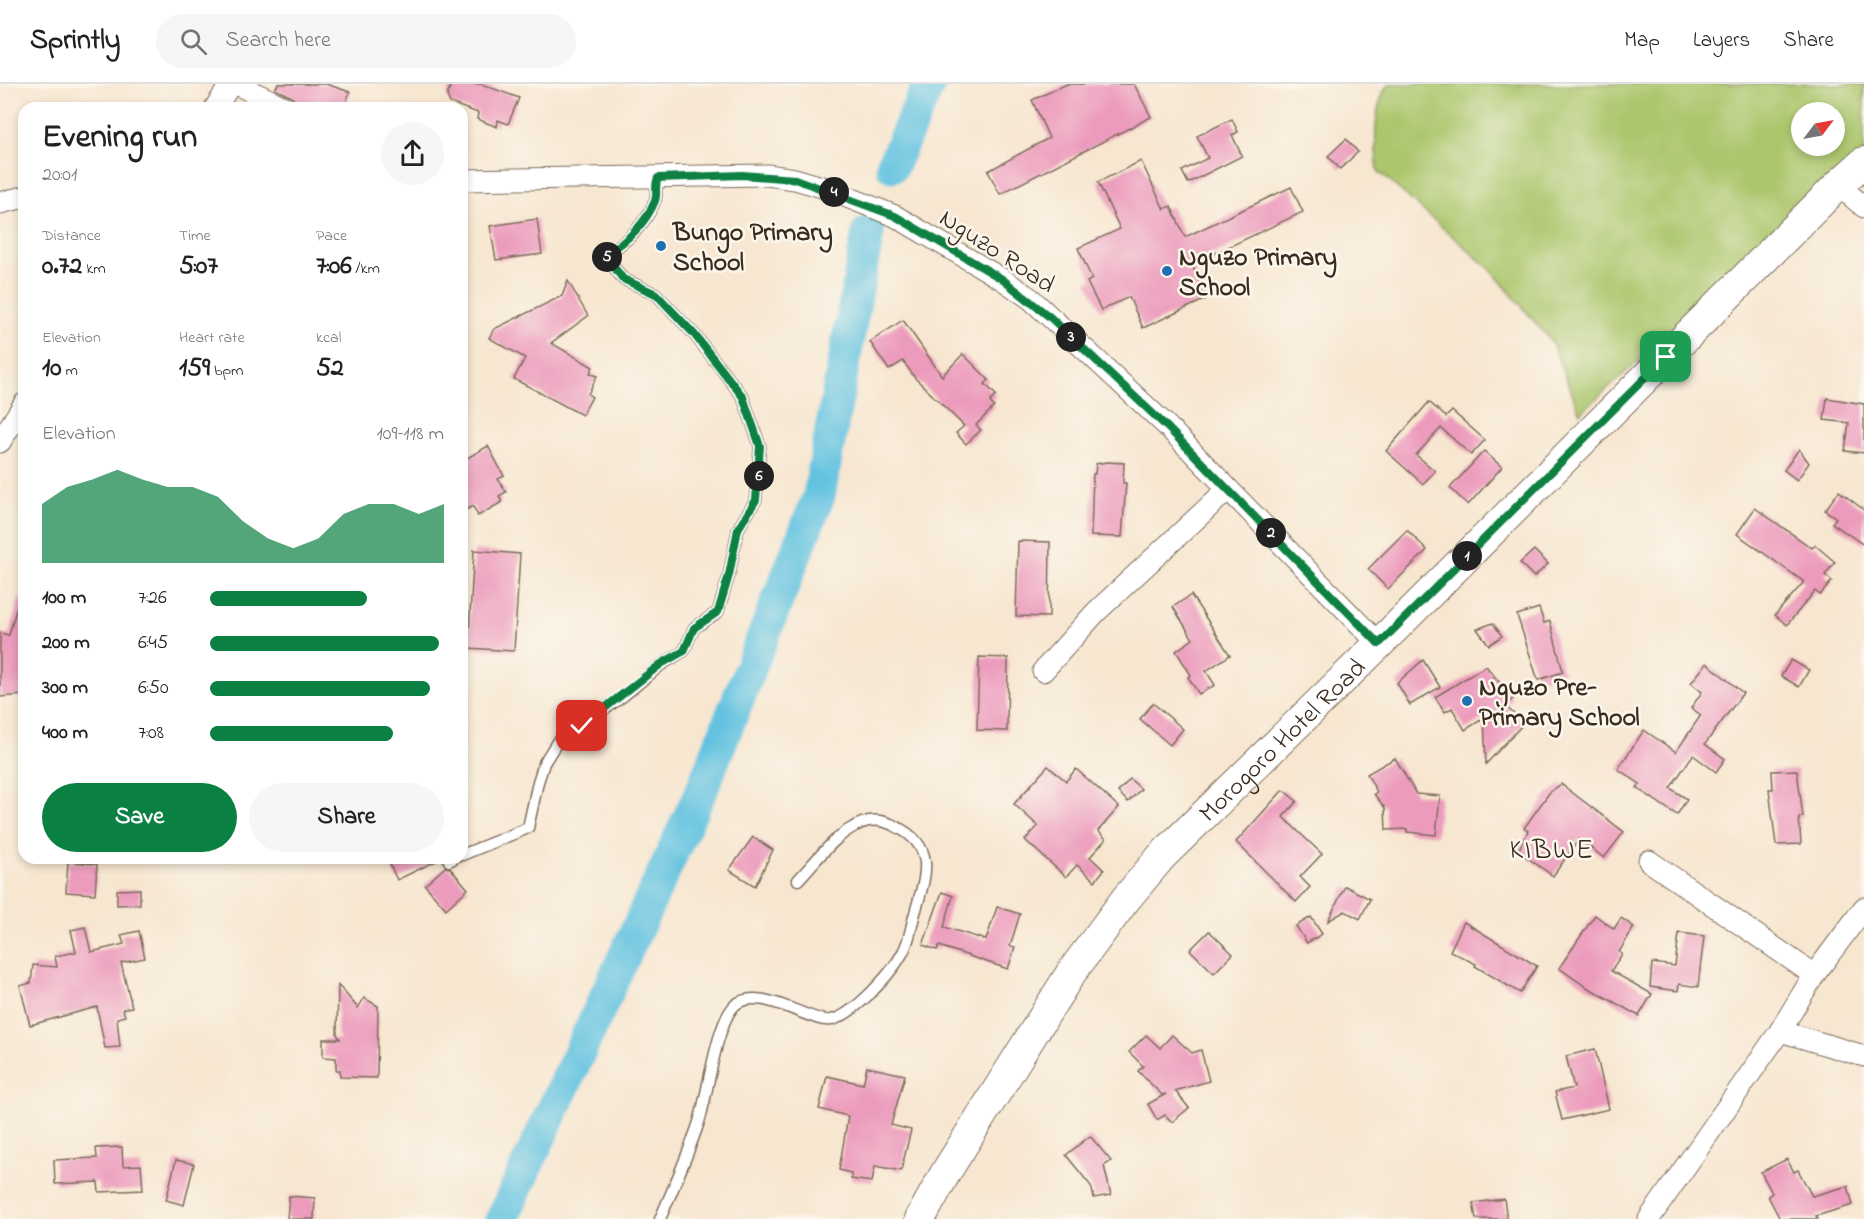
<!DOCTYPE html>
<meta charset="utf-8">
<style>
:root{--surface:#fff;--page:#f6f6f6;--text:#222;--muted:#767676;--line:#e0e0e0;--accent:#0b8043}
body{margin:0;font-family:"Indie Flower",sans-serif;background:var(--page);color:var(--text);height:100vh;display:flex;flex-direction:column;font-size:22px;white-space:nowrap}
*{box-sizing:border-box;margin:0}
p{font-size:20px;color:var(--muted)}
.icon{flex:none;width:33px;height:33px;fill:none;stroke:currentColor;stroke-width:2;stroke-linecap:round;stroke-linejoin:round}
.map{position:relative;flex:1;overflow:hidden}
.panel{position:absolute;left:18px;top:18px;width:450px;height:762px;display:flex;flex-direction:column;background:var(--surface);border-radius:18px;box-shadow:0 3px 9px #0003}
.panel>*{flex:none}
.needle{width:39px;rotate:58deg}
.controls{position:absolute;left:1791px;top:18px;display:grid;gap:12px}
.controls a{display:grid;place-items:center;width:54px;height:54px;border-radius:50%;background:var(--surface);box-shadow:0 3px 9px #0003;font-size:30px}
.pin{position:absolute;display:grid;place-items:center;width:51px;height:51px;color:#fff;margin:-26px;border-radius:12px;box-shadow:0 3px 9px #0006}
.km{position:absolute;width:30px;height:30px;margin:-15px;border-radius:50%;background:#222;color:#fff;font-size:16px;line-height:30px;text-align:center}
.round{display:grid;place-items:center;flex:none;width:63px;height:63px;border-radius:32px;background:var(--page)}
.summary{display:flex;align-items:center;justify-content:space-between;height:102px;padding:0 24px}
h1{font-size:33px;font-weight:800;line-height:45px}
.figures{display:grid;grid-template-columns:repeat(3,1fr);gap:9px;height:102px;padding:6px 24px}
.figures div{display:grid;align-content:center}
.figures b{font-size:26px;font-weight:800}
.figures small{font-size:16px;font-weight:400}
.figures p{font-size:16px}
.chart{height:168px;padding:12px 24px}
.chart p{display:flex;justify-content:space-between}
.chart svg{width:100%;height:108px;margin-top:6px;fill:var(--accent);opacity:.7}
.action{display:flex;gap:12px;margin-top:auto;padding:12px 24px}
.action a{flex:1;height:69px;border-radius:36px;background:var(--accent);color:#fff;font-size:24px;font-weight:800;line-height:69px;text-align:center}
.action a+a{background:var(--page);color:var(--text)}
ul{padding:0 24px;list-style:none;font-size:20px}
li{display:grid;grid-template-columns:96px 72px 1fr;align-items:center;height:45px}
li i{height:15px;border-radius:8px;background:var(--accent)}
header{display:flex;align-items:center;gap:36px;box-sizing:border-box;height:84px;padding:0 30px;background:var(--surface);border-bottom:2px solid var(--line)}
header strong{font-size:28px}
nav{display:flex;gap:33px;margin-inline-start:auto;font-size:21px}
.search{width:420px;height:54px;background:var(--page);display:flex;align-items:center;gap:15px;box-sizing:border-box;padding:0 21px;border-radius:33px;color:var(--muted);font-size:22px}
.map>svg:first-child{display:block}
.green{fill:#abc66c;stroke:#737845;stroke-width:1.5;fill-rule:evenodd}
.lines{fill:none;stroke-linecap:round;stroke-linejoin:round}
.river{stroke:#62c2e0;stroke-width:33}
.building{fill:#ec9bbc}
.lane-casing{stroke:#7d6c5c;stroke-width:13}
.street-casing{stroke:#7d6c5c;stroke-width:23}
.secondary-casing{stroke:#7d6c5c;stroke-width:32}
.lane{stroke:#fff;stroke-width:10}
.street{stroke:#fff;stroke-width:21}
.secondary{stroke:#fff;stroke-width:30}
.route-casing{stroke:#fff;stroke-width:12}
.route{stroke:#0b8043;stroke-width:8}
.poi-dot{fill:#1f6fb2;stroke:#fbf7ec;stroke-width:2}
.labels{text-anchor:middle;stroke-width:5;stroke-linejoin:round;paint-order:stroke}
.poi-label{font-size:26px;font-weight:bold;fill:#3b2a1e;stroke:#fbf7ec;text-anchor:start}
.street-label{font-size:26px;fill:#3b2a1e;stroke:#fbf7ec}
.quarter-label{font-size:28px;letter-spacing:1.5px;fill:#3b2a1e;stroke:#fbf7ec}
</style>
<header>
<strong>Sprintly</strong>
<div class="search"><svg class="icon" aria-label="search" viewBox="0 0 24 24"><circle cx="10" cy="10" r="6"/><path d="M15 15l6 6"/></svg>Search here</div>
<nav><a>Map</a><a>Layers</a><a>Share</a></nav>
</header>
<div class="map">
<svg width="1864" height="1135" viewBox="0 0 1864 1135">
<rect width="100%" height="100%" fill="#fbf7ec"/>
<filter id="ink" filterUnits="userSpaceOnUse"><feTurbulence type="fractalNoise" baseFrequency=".0167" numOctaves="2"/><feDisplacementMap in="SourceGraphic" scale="12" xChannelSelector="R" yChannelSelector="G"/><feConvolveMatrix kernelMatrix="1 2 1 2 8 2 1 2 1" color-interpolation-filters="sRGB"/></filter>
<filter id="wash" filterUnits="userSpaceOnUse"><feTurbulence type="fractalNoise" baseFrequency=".008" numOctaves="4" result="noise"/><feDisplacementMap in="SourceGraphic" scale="24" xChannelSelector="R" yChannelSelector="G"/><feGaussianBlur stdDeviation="1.35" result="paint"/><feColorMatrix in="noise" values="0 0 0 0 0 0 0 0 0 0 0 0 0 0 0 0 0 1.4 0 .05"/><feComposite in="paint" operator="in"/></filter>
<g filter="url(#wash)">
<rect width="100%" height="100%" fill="#f7e6d0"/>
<path class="green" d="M1388,0H1864V76L1580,329L1551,257L1492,187L1378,87C1375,60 1372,25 1388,0ZM1802,28H1834V62H1802Z"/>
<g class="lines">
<g class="river">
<polyline points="892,82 929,0"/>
<polyline points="502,1135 703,703 819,412 868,148"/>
</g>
</g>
<g id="blocks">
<g class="building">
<polygon points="278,0 326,0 350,8 344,24 299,24 292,13 275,5"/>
<polygon points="451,0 481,0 519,14 508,40 498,36 497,43 477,35 478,29 450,19 447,12"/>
<polygon points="1067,0 1134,0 1151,33 1000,110 988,87 1049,54 1032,16"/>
<polygon points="1232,35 1238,48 1232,51 1242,72 1188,99 1182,87 1208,74 1197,52"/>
<polygon points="1346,55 1358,68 1340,85 1328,72"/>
<polygon points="1141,77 1164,125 1171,122 1185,153 1291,103 1303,128 1192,180 1206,215 1143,244 1129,213 1101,226 1087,198 1092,195 1078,164 1120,145 1098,98"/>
<polygon points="537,135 542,170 496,176 490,142"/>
<polygon points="568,197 588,232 551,259 593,283 590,289 597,292 588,310 592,313 582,331 514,295 525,274 489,254 494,245 562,212"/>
<polygon points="903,236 942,292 963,270 989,296 985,300 996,311 990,318 994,323 976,341 981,346 966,360 956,349 964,342 915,294 903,277 889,286 870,258"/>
<polygon points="1827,314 1864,320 1864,369 1845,367 1849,339 1824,336"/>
<polygon points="1429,318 1446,333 1452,327 1485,356 1471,371 1441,344 1416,371 1435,387 1423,400 1386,367"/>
<polygon points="488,362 504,392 498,395 506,408 499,412 502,418 478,432 473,422 462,428 462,377"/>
<polygon points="1799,365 1809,379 1797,396 1784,386"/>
<polygon points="1484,367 1502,383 1468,421 1450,404"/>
<polygon points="1107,378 1124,379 1123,399 1126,399 1122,453 1091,452 1093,390 1095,390 1096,380"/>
<polygon points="1839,407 1864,426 1864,461 1832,439 1836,434 1825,426"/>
<polygon points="1755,424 1812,464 1815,461 1835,478 1825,491 1832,497 1820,511 1815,507 1787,541 1775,531 1804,498 1737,450"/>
<polygon points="1407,446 1427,466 1388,505 1368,485"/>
<polygon points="1018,457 1050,458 1049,533 1016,532"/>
<polygon points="474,466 520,470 514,567 468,564"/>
<polygon points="1534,466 1548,480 1534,493 1520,479"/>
<polygon points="1191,511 1230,571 1206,587 1215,601 1199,610 1188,593 1191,591 1176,567 1193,555 1173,523"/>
<polygon points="19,515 24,516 24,611 0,613 0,549 9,551"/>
<polygon points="1539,524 1544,539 1550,537 1563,588 1538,596 1517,531"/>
<polygon points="1493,539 1502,552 1489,561 1477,545"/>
<polygon points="979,573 1008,574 1007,647 977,646"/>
<polygon points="1423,576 1440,603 1410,621 1397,599"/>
<polygon points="1791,576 1809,586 1799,603 1781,592"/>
<polygon points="1707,579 1743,609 1705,660 1725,675 1716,688 1693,671 1670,704 1687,715 1677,731 1637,704 1640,700 1618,685 1644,646 1676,668 1701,631 1691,624 1702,608 1691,599"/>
<polygon points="1486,582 1513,615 1505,622 1524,639 1486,680 1484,634 1465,646 1452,624 1445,628 1435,613"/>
<polygon points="1153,619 1183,645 1170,661 1140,635"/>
<polygon points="1395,674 1416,710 1440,712 1436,751 1407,748 1407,745 1386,746 1385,724 1374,710 1377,708 1367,690"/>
<polygon points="1048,682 1066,697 1076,685 1119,723 1098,747 1106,755 1090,773 1104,786 1095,797 1077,781 1066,793 1025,756 1038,742 1014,720"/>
<polygon points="1797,686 1803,733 1799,733 1801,760 1776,761 1769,705 1773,705 1772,687"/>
<polygon points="1130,695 1141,705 1128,718 1118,708"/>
<polygon points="1561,700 1624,748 1604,774 1579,755 1553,792 1518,767 1528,747 1524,744 1549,709"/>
<polygon points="1283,706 1297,717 1283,733 1322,770 1300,793 1310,803 1296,818 1236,758"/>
<polygon points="753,753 773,766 755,802 729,786"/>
<polygon points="387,774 442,774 397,796"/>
<polygon points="68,778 97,780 95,810 66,808"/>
<polygon points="445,783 450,784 468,805 446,825 425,801"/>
<polygon points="1345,802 1370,815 1360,835 1345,827 1328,837"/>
<polygon points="140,805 140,820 117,821 117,806"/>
<polygon points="942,808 953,812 944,843 986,856 997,823 1020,830 1010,862 1015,863 1008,885 939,862 937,866 923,861"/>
<polygon points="1595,831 1614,845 1621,834 1634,843 1619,868 1622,870 1611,887 1652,910 1639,932 1585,902 1559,884"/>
<polygon points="1311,833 1322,850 1307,859 1296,842"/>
<polygon points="1464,838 1537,882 1520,909 1475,882 1476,880 1450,867"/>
<polygon points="85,843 91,868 124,860 121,851 139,847 145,874 121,879 132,923 123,925 125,932 117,934 120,963 105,964 97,923 30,941 20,902 31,899 33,881 57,883 55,872 76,868 71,846"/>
<polygon points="1209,847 1233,870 1214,889 1190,866"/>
<polygon points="1679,849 1704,852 1698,903 1679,900 1678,907 1650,903 1652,879 1675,882"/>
<polygon points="338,901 358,924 364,914 378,922 377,994 340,993 340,986 336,986 336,974 323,973 323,955 340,955 337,950"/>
<polygon points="1146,951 1160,964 1172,951 1192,969 1201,966 1209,997 1175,1007 1189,1024 1172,1038 1165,1031 1157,1036 1148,1020 1166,1010 1162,1011 1138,987 1143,982 1129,968"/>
<polygon points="1595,965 1609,1025 1562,1036 1555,1008 1574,1004 1566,972"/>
<polygon points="867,983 905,991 891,1041 911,1046 901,1087 875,1082 872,1098 851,1095 851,1089 839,1086 848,1032 819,1025 827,992 863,1000"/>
<polygon points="1090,1052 1111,1077 1104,1082 1111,1111 1094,1114 1091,1102 1066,1071"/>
<polygon points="122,1063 123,1082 141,1081 143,1106 99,1108 98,1098 55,1100 54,1076 97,1074 96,1064"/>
<polygon points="1787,1075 1794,1088 1798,1086 1812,1112 1848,1102 1853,1121 1816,1132 1818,1135 1780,1135 1768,1112 1772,1109 1761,1088"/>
<polygon points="176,1076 194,1080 184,1121 166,1116"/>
<polygon points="289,1112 315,1114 314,1135 287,1135"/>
<polygon points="1504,1115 1507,1135 1476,1135 1473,1119"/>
</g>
</g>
</g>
<g filter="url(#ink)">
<use href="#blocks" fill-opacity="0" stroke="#7d6c5c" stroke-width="1.5"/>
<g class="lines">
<g class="lane-casing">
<g id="lane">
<path d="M462,771L528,744L538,698L544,679L557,658L622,613L661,581L684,567L694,544L718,528L729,491L738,445L756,416L760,362L743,313L694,250L656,210L623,195L605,171C627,158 645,141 655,117C658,110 654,102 658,94"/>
<polyline points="449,777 455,774"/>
<path d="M660,1135C674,1103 688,1071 699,1038C708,1010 716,939 735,921C759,900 812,940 831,936C853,932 893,888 903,868C910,856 911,842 915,829C925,793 938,764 897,743C886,737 874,734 862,739C837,748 816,777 798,796"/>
</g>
</g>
<g class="street-casing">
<g id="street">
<polyline points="236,0 286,24"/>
<polyline points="215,24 231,0"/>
<polyline points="462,96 767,91 795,95 822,103 895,132 1002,195 1031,215 1168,343 1379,560"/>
<polyline points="1838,101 1864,123"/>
<polyline points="0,119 24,113"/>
<polyline points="0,358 24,320"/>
<polyline points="1043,587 1096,528 1228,405"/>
<polyline points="1649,777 1814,891"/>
<polyline points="1780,947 1864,972"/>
<polyline points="1649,1135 1780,947 1814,891 1864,824"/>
</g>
</g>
<g class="secondary-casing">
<g id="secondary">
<path id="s1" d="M920,1135L946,1088L1071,889L1125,816L1161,773L1379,560L1838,101L1864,78"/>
</g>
</g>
<use href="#lane" class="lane"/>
<use href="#street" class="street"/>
<use href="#secondary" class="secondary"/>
</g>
</g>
<g class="lines" filter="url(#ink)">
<g class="route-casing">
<path id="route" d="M582,642L661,580L684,567L694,544L718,528L729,491L738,445L756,416L760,362L743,313L694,250L656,210L623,195L605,171C626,158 645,141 655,117C658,109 654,102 658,94L742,91L795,95L895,132L1002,195L1051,234L1168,344L1379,560L1666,273"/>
</g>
<use href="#route" class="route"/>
</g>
<g class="poi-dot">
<circle cx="661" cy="162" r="6"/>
<circle cx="1167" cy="187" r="6"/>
<circle cx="1467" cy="617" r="6"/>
</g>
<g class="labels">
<g class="poi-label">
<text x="673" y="156">Bungo Primary<tspan x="673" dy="30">School</tspan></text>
<text x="1179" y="181">Nguzo Primary<tspan x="1179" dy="30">School</tspan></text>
<text x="1479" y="611">Nguzo Pre-<tspan x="1479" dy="30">Primary School</tspan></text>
</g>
<g class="street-label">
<text transform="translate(998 166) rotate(33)" y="9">Nguzo Road</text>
<text dy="9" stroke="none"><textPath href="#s1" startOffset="604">Morogoro Hotel Road</textPath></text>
</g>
<g class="quarter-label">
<text x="1552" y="774">KIBWE</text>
</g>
</g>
</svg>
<div class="controls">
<a><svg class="needle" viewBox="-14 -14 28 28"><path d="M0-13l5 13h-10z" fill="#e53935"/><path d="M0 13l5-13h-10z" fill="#767676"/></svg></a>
</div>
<div class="pin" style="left:1666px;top:273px;background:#1e9e55"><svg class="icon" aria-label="arrive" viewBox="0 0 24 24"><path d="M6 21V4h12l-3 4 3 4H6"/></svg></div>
<div class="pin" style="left:582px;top:642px;background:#d93025"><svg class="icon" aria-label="check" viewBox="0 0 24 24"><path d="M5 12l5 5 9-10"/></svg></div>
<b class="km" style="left:1467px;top:472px">1</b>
<b class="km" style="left:1271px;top:449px">2</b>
<b class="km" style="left:1071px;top:253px">3</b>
<b class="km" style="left:834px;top:108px">4</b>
<b class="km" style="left:607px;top:173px">5</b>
<b class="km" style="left:759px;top:392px">6</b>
<section class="panel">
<div class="summary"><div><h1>Evening run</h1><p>20:01</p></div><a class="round"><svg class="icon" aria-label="share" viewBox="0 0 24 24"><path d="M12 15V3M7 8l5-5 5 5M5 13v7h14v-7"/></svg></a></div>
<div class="figures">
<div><p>Distance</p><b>0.72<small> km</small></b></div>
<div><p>Time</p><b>5:07</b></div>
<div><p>Pace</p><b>7:06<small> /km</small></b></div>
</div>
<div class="figures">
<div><p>Elevation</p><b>10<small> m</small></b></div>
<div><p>Heart rate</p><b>159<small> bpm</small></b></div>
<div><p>kcal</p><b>52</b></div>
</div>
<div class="chart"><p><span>Elevation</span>109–118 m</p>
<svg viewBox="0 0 160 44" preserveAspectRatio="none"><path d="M0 44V20L10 13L20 10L30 6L40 10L50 13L60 13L70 17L80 27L90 34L100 38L110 34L120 24L130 20L140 20L150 24L160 20V44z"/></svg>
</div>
<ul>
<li><b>100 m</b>7:26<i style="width:67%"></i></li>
<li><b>200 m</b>6:45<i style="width:98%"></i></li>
<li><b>300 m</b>6:50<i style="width:94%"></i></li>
<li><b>400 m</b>7:08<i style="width:78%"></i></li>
</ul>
<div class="action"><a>Save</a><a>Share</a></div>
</section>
</div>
